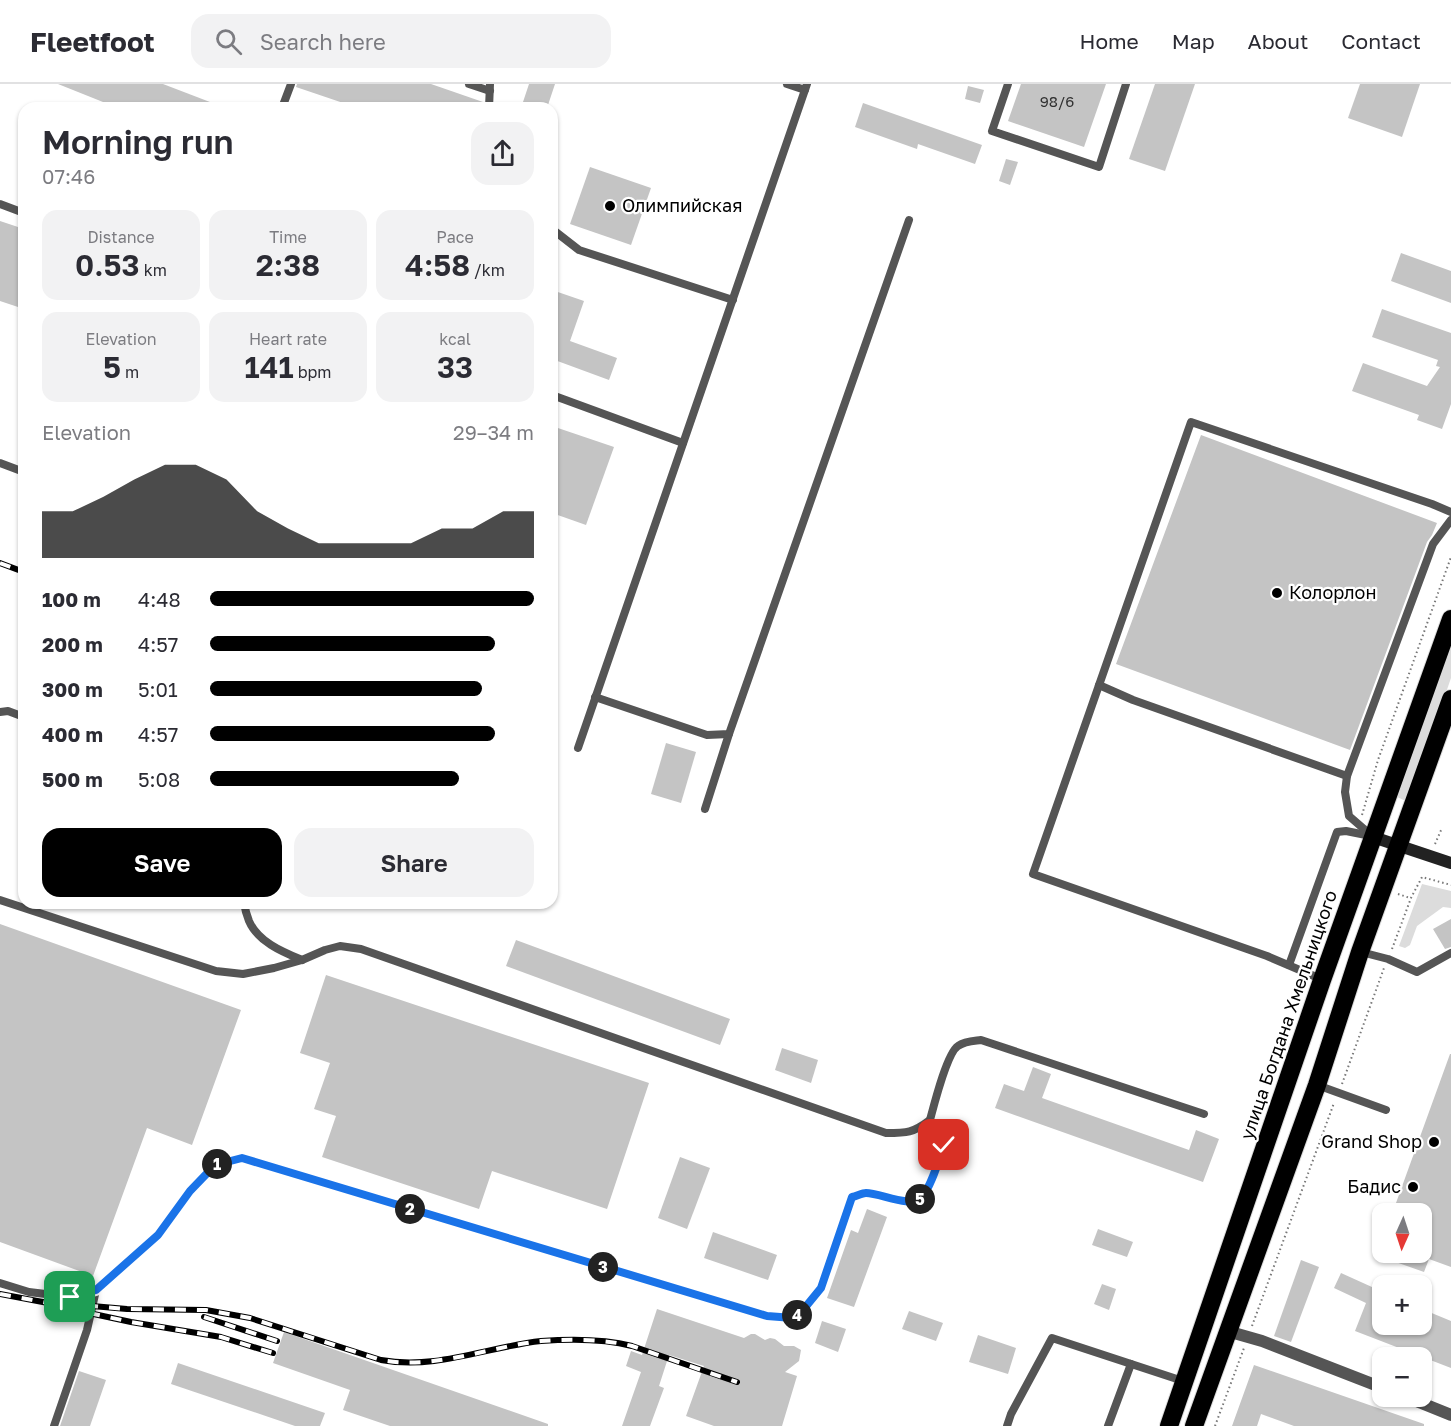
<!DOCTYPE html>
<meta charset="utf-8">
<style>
:root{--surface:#fff;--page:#f2f2f3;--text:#2b2b33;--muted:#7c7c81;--line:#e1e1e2;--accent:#000}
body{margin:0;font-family:"Golos Text",sans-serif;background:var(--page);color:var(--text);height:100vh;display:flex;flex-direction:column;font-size:22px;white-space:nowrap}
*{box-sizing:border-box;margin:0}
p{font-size:20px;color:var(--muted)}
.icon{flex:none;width:33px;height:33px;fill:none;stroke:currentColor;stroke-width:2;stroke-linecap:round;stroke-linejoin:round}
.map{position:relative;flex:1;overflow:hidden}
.side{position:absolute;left:18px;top:18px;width:540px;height:807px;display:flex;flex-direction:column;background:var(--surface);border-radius:18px;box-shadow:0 2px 4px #0004}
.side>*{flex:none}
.needle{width:39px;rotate:183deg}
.buttons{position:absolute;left:1372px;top:1119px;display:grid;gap:12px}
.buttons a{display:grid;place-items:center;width:60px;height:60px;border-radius:12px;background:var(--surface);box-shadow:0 2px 4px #0004;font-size:30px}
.pin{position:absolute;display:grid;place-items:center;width:51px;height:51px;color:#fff;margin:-26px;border-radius:12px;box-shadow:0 3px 9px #0006}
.km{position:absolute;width:30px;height:30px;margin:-15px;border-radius:50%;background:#222;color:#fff;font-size:16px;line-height:30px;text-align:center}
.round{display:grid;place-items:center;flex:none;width:63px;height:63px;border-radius:18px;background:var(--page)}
.overview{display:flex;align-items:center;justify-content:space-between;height:102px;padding:0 24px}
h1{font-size:33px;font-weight:600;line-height:45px}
.stats{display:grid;grid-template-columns:repeat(3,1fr);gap:9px;height:102px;padding:6px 24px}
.stats div{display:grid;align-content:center;border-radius:15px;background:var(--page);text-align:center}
.stats b{font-size:30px;font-weight:600}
.stats small{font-size:16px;font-weight:400}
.stats p{font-size:16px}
.chart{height:168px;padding:12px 24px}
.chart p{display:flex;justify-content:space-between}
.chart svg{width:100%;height:108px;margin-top:6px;fill:var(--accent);opacity:.7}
.action{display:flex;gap:12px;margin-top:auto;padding:12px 24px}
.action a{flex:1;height:69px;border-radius:18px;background:var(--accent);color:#fff;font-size:24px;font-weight:600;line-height:69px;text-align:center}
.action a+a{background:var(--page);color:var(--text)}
ul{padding:0 24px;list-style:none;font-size:20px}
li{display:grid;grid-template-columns:96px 72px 1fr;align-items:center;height:45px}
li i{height:15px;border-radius:8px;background:var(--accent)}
header{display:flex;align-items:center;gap:36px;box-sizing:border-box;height:84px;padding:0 30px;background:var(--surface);border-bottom:2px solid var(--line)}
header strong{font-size:28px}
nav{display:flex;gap:33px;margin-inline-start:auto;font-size:21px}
.search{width:420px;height:54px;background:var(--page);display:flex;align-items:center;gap:15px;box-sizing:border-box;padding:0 21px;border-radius:18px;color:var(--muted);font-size:22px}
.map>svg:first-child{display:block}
.green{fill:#dcdcdc}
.building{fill:#c4c4c4}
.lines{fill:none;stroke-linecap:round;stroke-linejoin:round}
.highway-casing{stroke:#dbdbdb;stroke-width:20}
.path{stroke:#777;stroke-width:2;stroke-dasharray:1.5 3;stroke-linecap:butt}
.lane{stroke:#555;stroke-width:8}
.street{stroke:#555;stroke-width:12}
.secondary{stroke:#222;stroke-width:12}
.highway{stroke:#000;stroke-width:18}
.rail-casing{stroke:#000;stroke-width:6}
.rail{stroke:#fff;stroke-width:4;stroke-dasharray:11;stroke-linecap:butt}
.route-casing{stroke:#fff;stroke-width:12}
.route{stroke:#1a73e8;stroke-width:8}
.poi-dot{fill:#000;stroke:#fff;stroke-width:2}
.labels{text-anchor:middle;stroke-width:4.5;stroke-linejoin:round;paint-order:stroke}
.number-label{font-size:15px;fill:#313131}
.poi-label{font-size:18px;fill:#000;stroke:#fff;text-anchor:start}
.street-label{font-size:18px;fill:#000;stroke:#fff}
</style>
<header>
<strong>Fleetfoot</strong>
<div class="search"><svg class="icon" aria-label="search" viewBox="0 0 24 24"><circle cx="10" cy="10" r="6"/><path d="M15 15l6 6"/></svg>Search here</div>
<nav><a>Home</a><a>Map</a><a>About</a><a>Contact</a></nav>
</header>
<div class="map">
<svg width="1451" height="1342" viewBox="0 0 1451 1342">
<rect width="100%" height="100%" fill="#fff"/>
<g class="green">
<polygon points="1451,554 1451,594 1408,718 1395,712"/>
<polygon points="1422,800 1451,807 1451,824 1443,823 1417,842 1410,861 1405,864 1399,862"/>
</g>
<g class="building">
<polygon points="58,0 163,0 223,23 118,24"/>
<polygon points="297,0 431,0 483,18 483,24 358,24 296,3"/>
<polygon points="529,0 555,0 547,24 521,24"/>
<polygon points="1021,0 1106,0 1084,63 1008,37"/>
<polygon points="1155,0 1195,0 1165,87 1129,75"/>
<polygon points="1360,0 1420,0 1402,53 1348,34"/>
<polygon points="968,2 984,6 980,19 965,15"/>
<polygon points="863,19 982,61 975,80 918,60 917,65 855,43"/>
<polygon points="1006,75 1018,78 1010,101 999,97"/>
<polygon points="590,83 651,104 631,161 570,140"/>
<polygon points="0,137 24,145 24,225 0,217"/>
<polygon points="1401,169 1451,187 1451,219 1391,197"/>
<polygon points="552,206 584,217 570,257 617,274 609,296 552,275"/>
<polygon points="1382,225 1451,249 1451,320 1442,345 1417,336 1419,331 1352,307 1363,279 1427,302 1440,283 1436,282 1438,276 1372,253"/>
<polygon points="552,342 614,363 586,441 552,429"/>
<polygon points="1201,351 1437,439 1432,451 1427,458 1350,666 1116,580"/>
<polygon points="666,659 696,668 681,719 651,710"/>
<polygon points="1451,835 1451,863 1445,865 1433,845"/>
<polygon points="0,840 241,926 192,1061 147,1044 93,1192 0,1158"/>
<polygon points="516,856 730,935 720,961 506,882"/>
<polygon points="326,891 649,999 607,1125 492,1087 479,1125 322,1073 336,1032 314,1025 330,979 300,969"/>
<polygon points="782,964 818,976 811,999 775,986"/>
<polygon points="1450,970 1451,970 1451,1183 1429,1175 1424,1188 1373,1170 1374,1168 1422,1168 1422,1130 1392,1130"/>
<polygon points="1033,983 1051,990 1042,1014 1189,1066 1196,1046 1219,1055 1203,1098 995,1024 1004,1000 1024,1007"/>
<polygon points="680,1073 710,1084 687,1145 658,1134"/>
<polygon points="867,1125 887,1133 854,1223 827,1214 851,1146 858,1149"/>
<polygon points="1098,1145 1133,1158 1127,1173 1092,1161"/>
<polygon points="713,1148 777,1171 768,1196 704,1174"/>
<polygon points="1301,1176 1319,1183 1291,1258 1274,1252"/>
<polygon points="1341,1189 1383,1208 1383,1240 1422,1240 1422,1225 1451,1237 1451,1284 1355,1247 1366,1219 1334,1204"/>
<polygon points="1102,1200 1116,1205 1109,1226 1094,1220"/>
<polygon points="657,1225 744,1254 751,1250 755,1250 765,1256 770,1254 775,1255 784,1262 794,1262 801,1266 799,1277 785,1288 797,1292 782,1342 714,1342 686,1332 704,1282 669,1271 659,1302 664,1304 650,1342 622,1342 641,1288 626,1282 631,1267 642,1271"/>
<polygon points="909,1227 943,1239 936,1257 902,1245"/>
<polygon points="822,1237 846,1245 838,1268 815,1259"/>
<polygon points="284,1248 548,1340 548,1342 390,1342 343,1326 350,1306 273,1279"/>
<polygon points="978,1251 1016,1264 1008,1290 969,1278"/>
<polygon points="178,1279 325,1329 320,1342 295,1342 171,1300"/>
<polygon points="1254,1281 1424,1340 1424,1342 1294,1342 1261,1330 1257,1342 1232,1342"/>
<polygon points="79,1287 106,1296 90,1342 60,1342"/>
</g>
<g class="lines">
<g class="highway-casing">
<g id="highway">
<polyline points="1169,1342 1322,896 1451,535"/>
<polyline points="1194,1342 1317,1001 1360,868 1451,615"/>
</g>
</g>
<g class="path">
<polyline points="1362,731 1378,676 1451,473"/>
<polyline points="1435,760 1442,744"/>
<polyline points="1398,810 1410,814"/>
<polyline points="1392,865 1411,814 1422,793 1451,801"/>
<polyline points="1342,1000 1384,884"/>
<polyline points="1252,1242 1334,1019"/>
<polyline points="1215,1342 1244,1264"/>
</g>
<g class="lane">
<polyline points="469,0 490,7"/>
<polyline points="787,0 805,6"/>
<polyline points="1008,0 992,47 1099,83 1126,0"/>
<polyline points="282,24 291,0"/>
<polyline points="489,24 490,0"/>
<polyline points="0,120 24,129"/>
<polyline points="552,145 579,166 733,216"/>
<polyline points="552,311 683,359"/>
<polyline points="0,379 24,388"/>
<polyline points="1099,601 1133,616 1347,692"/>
<polyline points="595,613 707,651 729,650 909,136"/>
<polyline points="0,628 8,627 24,633"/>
<polyline points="578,664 807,0"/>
<polyline points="705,725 729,650"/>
<polyline points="1372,752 1349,732 1345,708 1347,692 1433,460 1451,436"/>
<path d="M0,816L216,887L243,890L274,884L302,876L325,866L340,862L361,865L886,1049C907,1049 913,1049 930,1036"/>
<path d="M244,819C245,825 247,832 249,837C258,858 283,868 302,876"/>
<polyline points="1361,868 1388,875 1417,888 1451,869"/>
<polyline points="1289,881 1337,748 1346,747 1371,752"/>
<polyline points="1321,895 1267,872 1033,790 1191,338 1432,420 1451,428"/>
<polyline points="1317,1001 1386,1026"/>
<path d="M0,1199L29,1208L70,1213L96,1206L158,1151L191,1107L215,1081L242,1074L767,1232L793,1234L803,1225L821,1204L852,1113L864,1109L882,1111L907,1118H914L921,1115L927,1105L944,1061L942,1053L930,1036C934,1021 947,969 958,962C965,957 974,957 981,956L1204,1030"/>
<polyline points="54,1342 87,1246 96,1206"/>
<polyline points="1007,1342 1011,1330 1052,1254 1183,1297"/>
<polyline points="1108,1342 1131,1280"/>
</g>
<g class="street">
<polyline points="1227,1247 1262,1257 1383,1304"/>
<polyline points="1404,1312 1451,1331"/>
</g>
<polyline class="secondary" points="1373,753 1451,779"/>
<use href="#highway" class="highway"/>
<g class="rail-casing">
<g id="rail">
<polyline points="0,479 24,488"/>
<path d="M0,1210L48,1219L92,1222L127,1225L206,1226L250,1234L381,1276C436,1286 487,1263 541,1257C568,1255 605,1255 632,1262C644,1266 655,1270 667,1274C690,1282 713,1290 737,1298"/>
<polyline points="89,1229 131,1238 221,1253 273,1269"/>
<polyline points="204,1233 277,1257"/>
</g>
</g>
<use href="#rail" class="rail"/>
</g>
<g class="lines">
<g class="route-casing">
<path id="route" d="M70,1213L96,1206L158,1151L190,1107L215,1081L242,1074L767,1232L793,1234L803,1226L821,1204L852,1113C857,1112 862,1109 866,1109C880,1109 911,1124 921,1114C931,1104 939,1075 944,1061"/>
</g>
<use href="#route" class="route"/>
</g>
<g class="poi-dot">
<circle cx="610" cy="122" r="6"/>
<circle cx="1277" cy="509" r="6"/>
<circle cx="1434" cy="1058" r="6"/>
<circle cx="1413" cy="1103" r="6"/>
</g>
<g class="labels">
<g class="number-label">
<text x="1057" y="23">98/6</text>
</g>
<g class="poi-label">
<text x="622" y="128">Олимпийская</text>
<text x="1289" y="515">Колорлон</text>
<text x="1422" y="1064" text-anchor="end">Grand Shop</text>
<text x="1401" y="1109" text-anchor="end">Бадис</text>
</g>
<g class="street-label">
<text transform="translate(1289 931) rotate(-71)" y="6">улица Богдана Хмельницкого</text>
</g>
</g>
</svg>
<div class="buttons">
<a><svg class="needle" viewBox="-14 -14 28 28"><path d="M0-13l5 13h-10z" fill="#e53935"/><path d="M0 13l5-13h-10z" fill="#7c7c81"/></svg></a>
<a>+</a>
<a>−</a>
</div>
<div class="pin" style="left:70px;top:1213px;background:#1e9e55"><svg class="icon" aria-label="arrive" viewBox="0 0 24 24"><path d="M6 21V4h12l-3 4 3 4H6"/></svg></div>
<div class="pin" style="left:944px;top:1061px;background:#d93025"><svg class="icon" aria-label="check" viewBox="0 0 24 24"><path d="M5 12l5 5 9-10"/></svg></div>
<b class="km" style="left:217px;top:1080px">1</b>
<b class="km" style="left:410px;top:1125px">2</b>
<b class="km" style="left:603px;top:1183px">3</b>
<b class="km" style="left:797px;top:1231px">4</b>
<b class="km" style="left:920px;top:1115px">5</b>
<section class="side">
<div class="overview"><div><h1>Morning run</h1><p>07:46</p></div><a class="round"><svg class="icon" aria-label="share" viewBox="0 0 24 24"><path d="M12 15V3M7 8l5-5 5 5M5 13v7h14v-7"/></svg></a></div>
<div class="stats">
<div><p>Distance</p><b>0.53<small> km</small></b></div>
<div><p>Time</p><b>2:38</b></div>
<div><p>Pace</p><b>4:58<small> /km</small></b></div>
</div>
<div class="stats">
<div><p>Elevation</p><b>5<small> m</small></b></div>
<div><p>Heart rate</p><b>141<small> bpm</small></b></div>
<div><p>kcal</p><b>33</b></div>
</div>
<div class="chart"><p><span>Elevation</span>29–34 m</p>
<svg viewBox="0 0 160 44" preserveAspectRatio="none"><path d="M0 44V25L10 25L20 19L30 12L40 6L50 6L60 12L70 25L80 32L90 38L100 38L110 38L120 38L130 32L140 32L150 25L160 25V44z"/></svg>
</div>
<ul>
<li><b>100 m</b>4:48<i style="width:100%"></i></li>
<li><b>200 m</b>4:57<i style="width:88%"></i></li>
<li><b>300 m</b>5:01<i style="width:84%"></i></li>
<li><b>400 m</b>4:57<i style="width:88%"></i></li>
<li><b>500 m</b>5:08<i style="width:77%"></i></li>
</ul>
<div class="action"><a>Save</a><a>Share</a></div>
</section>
</div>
